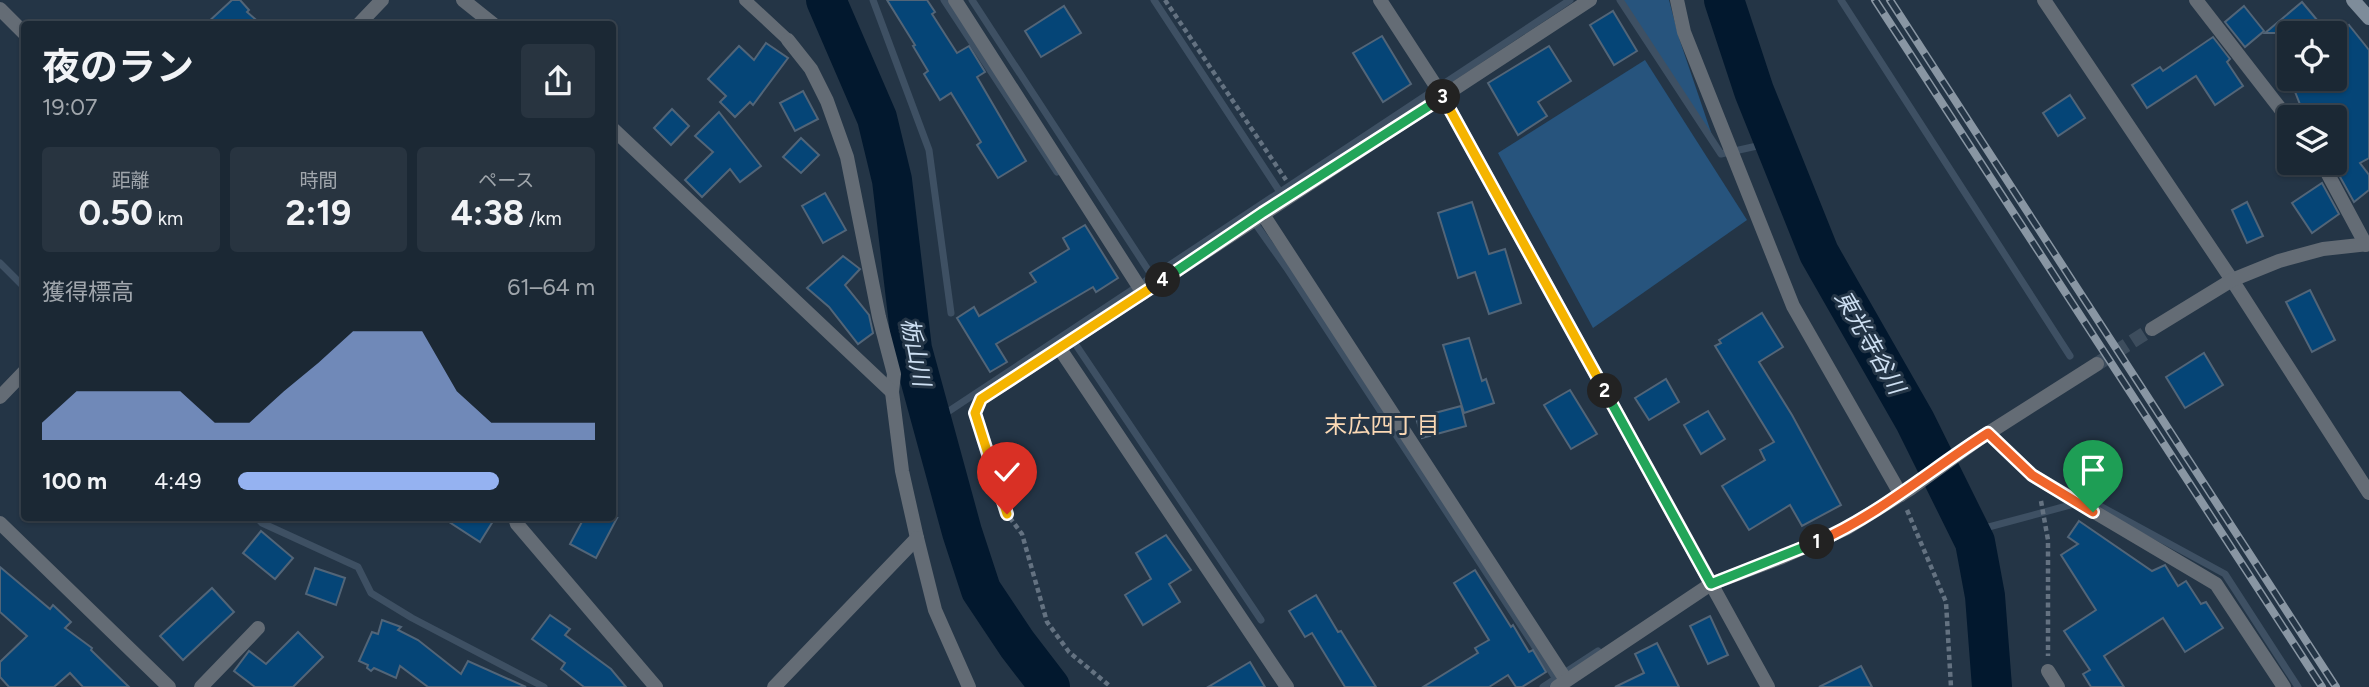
<!DOCTYPE html>
<html lang="ja">
<meta charset="utf-8">
<style>
:root{--surface:#1b2834;--page:#283440;--text:#f1f3f6;--muted:#a0a6ac;--line:#39444f;--accent:#95b2f1}
body{margin:0;font-family:Figtree,"Noto Sans JP",sans-serif;background:var(--page);color:var(--text);height:100vh;display:flex;flex-direction:column;font-size:26px;white-space:nowrap}
*{box-sizing:border-box;margin:0}
p{font-size:23px;color:var(--muted)}
.icon{flex:none;width:38px;height:38px;fill:none;stroke:currentColor;stroke-width:2;stroke-linecap:round;stroke-linejoin:round}
.map{position:relative;flex:1;overflow:hidden}
.panel{position:absolute;left:21px;top:21px;width:595px;height:500px;display:flex;flex-direction:column;background:var(--surface);border-radius:7px;box-shadow:0 2px 5px #0004,0 0 0 2px var(--line)}
.panel>*{flex:none}
.fabs{position:absolute;left:2277px;top:21px;display:grid;gap:14px}
.fabs a{display:grid;place-items:center;width:70px;height:70px;border-radius:7px;background:var(--surface);box-shadow:0 2px 5px #0004,0 0 0 2px var(--line);font-size:35px}
.pin{position:absolute;display:grid;place-items:center;width:60px;height:60px;color:#fff;margin:-72px -30px;border-radius:50% 50% 50% 0;rotate:-45deg;box-shadow:0 0 7px #0007}
.pin .icon{rotate:45deg}
.km{position:absolute;width:35px;height:35px;margin:-18px;border-radius:50%;background:#222;color:#fff;font-size:19px;line-height:35px;text-align:center}
.round{display:grid;place-items:center;flex:none;width:74px;height:74px;border-radius:7px;background:var(--page)}
.head{display:flex;align-items:center;justify-content:space-between;height:119px;padding:0 21px}
h1{font-size:38px;font-weight:700;line-height:52px}
.stats{display:grid;grid-template-columns:repeat(3,1fr);gap:10px;height:119px;padding:7px 21px}
.stats div{display:grid;align-content:center;border-radius:7px;background:var(--page);text-align:center}
.stats b{font-size:35px;font-weight:700}
.stats small{font-size:19px;font-weight:400}
.stats p{font-size:19px}
.chart{height:196px;padding:14px 21px}
.chart p{display:flex;justify-content:space-between}
.chart svg{width:100%;height:126px;margin-top:7px;fill:var(--accent);opacity:.7}
ul{padding:0 21px;list-style:none;font-size:23px}
li{display:grid;grid-template-columns:112px 84px 1fr;align-items:center;height:52px}
li i{height:18px;border-radius:9px;background:var(--accent)}
.map>svg:first-child{display:block}
.green{fill:#27547d}
.lines{fill:none;stroke-linecap:round;stroke-linejoin:round}
.stream{stroke:#3e5063;stroke-width:7}
.river{stroke:#02182e;stroke-width:40}
.building{fill:#054577;stroke:#526578;stroke-width:2}
.tertiary-tunnel{stroke:#3d4d5d;stroke-width:14;stroke-dasharray:14 7;stroke-linecap:butt}
.path{stroke:#647281;stroke-width:4.5;stroke-dasharray:5 3.5;stroke-linecap:butt}
.service{stroke:#646c75;stroke-width:12}
.minor{stroke:#646c75;stroke-width:14}
.tertiary{stroke:#646c75;stroke-width:14}
.secondary{stroke:#7e8c9a;stroke-width:14}
.rail-casing{stroke:#8996a3;stroke-width:8}
.rail{stroke:#243546;stroke-width:5;stroke-dasharray:16;stroke-linecap:butt}
.split-1-casing{stroke:#fff;stroke-width:14}
.split-2-casing{stroke:#fff;stroke-width:14}
.split-3-casing{stroke:#fff;stroke-width:14}
.split-4-casing{stroke:#fff;stroke-width:14}
.split-5-casing{stroke:#fff;stroke-width:14}
.split-1{stroke:#f0652b;stroke-width:9}
.split-2{stroke:#22a559;stroke-width:9}
.split-3{stroke:#f5b400;stroke-width:9}
.split-4{stroke:#22a559;stroke-width:9}
.split-5{stroke:#f5b400;stroke-width:9}
.labels{text-anchor:middle;stroke-width:6;stroke-linejoin:round;paint-order:stroke}
.water-label{font-size:23px;font-style:italic;fill:#cee0f3;stroke:#243546}
.neighbourhood-label{font-size:23px;fill:#fbd9b5;stroke:#243546}
</style>
<div class="map">
<svg width="2369" height="687" viewBox="0 0 2369 687">
<rect width="100%" height="100%" fill="#243546"/>
<g class="green">
<polygon points="1620,0 1669,0 1679,38 1715,144"/>
<polygon points="1645,60 1747,220 1593,328 1498,153"/>
</g>
<g class="lines">
<g class="stream">
<polyline points="873,0 929,150 951,313"/>
<polyline points="944,0 1057,172"/>
<polyline points="972,0 1152,276"/>
<polyline points="1154,0 1280,192"/>
<polyline points="1620,0 1721,154 1775,142"/>
<path d="M1841,0C1918,118 1993,238 2070,356"/>
<polyline points="1252,219 1288,270 1560,685"/>
<polyline points="0,263 24,287"/>
<polyline points="1072,339 1261,620"/>
<polyline points="931,423 1570,0"/>
<polyline points="257,518 262,523 358,567 371,593 412,618 544,687"/>
<polyline points="1970,532 2089,500 2225,574 2298,687"/>
<polyline points="1543,687 1598,651"/>
</g>
<g class="river">
<polyline points="826,0 877,118 892,180 912,349 962,532 981,590 1017,644 1050,687"/>
<polyline points="1724,0 1754,91 1819,253 1915,421 1975,542 1985,596 1992,687"/>
</g>
</g>
<g class="building">
<polygon points="232,0 240,0 249,10 247,12 261,24 206,24"/>
<polygon points="887,0 927,0 935,12 932,14 957,53 969,46 985,72 977,77 1026,161 998,178 977,145 981,142 951,93 940,100 924,74 928,71 913,46 915,45"/>
<polygon points="2302,2 2328,33 2265,33"/>
<polygon points="1064,6 1081,33 1041,57 1025,31"/>
<polygon points="2244,6 2264,31 2245,47 2225,22"/>
<polygon points="1613,11 1637,51 1614,65 1590,25"/>
<polygon points="2349,25 2369,50 2369,158 2360,163 2369,175 2369,190 2354,202 2334,166 2334,117 2305,117 2290,79 2334,79 2334,37"/>
<polygon points="1382,36 1411,84 1383,102 1353,53"/>
<polygon points="2213,37 2230,59 2227,62 2243,86 2215,105 2196,76 2147,108 2132,85 2160,67 2163,71"/>
<polygon points="766,43 788,58 753,105 750,102 735,117 720,102 726,96 708,79 739,46 754,60"/>
<polygon points="1549,46 1571,81 1538,102 1547,116 1518,135 1488,83"/>
<polygon points="803,91 818,119 795,131 780,103"/>
<polygon points="2070,95 2085,118 2058,136 2043,113"/>
<polygon points="672,109 689,126 671,145 654,128"/>
<polygon points="719,112 761,166 740,182 730,169 702,197 685,180 713,152 695,136"/>
<polygon points="801,138 819,155 801,173 783,157"/>
<polygon points="2322,183 2339,214 2312,233 2292,203"/>
<polygon points="825,193 846,230 823,243 802,206"/>
<polygon points="1472,202 1489,254 1505,249 1521,303 1489,314 1475,272 1458,278 1438,213"/>
<polygon points="2247,202 2263,236 2247,243 2232,210"/>
<polygon points="1085,225 1118,278 1096,292 1093,287 996,344 1007,362 990,372 957,318 974,307 979,316 1036,282 1030,273 1069,249 1063,238"/>
<polygon points="843,256 860,269 845,285 869,315 873,333 858,344 829,307 807,288"/>
<polygon points="2310,290 2335,340 2312,352 2286,302"/>
<polygon points="1762,313 1783,347 1759,362 1792,415 1841,505 1802,526 1790,505 1749,530 1722,486 1765,460 1760,450 1774,442 1715,346 1721,343 1719,340"/>
<polygon points="1469,338 1482,381 1486,379 1494,403 1464,413 1443,345"/>
<polygon points="2204,353 2223,385 2185,408 2166,377"/>
<polygon points="1666,379 1679,402 1649,420 1635,398"/>
<polygon points="1570,390 1597,434 1571,449 1544,405"/>
<polygon points="1461,406 1466,426 1422,438 1416,418"/>
<polygon points="1708,411 1725,439 1701,454 1684,425"/>
<polygon points="443,518 495,518 480,542"/>
<polygon points="584,518 617,518 596,558 570,544"/>
<polygon points="2079,521 2152,571 2165,565 2178,586 2186,581 2201,604 2206,602 2223,628 2185,652 2163,618 2104,656 2124,687 2091,687 2083,674 2090,670 2064,631 2096,610 2061,555 2078,544 2068,537"/>
<polygon points="261,531 293,558 275,579 243,553"/>
<polygon points="1166,535 1191,570 1169,584 1180,602 1143,625 1125,595 1151,579 1136,553"/>
<polygon points="0,567 50,609 53,605 71,622 65,628 92,648 91,650 129,687 83,687 70,673 54,687 9,687 0,677 0,662 27,636 0,612"/>
<polygon points="315,568 345,578 336,605 306,594"/>
<polygon points="1475,570 1511,627 1513,625 1529,652 1533,650 1546,672 1522,687 1516,687 1508,675 1489,687 1423,687 1478,653 1475,648 1489,640 1454,583"/>
<polygon points="212,588 234,612 183,660 160,636"/>
<polygon points="1316,595 1338,632 1341,631 1376,687 1345,687 1312,633 1305,637 1289,611"/>
<polygon points="550,615 570,629 565,635 611,669 626,687 584,687 561,669 565,663 532,639"/>
<polygon points="1710,616 1728,655 1708,664 1690,626"/>
<polygon points="382,620 401,627 398,630 418,640 461,674 468,661 526,687 428,687 400,666 396,678 374,668 371,671 367,668 368,665 359,661 372,632 378,634"/>
<polygon points="298,632 323,657 293,687 255,687 234,671 249,651 266,664"/>
<polygon points="1657,643 1679,687 1615,687 1644,673 1635,654"/>
<polygon points="1250,662 1265,687 1208,687"/>
<polygon points="1861,666 1872,687 1819,687"/>
</g>
<g class="lines">
<polyline class="tertiary-tunnel" points="2097,364 2152,329"/>
<g class="path">
<polyline points="1165,0 1286,180"/>
<polyline points="975,413 1007,514 1022,534 1047,622 1069,652 1111,687"/>
<polyline points="1999,444 2020,464"/>
<polyline points="2041,501 2048,540 2048,656"/>
<polyline points="1907,510 1946,602 1951,687"/>
</g>
<polyline class="service" points="745,0 788,40"/>
<g class="minor">
<polyline points="463,0 493,24"/>
<polyline points="955,0 1143,293"/>
<polyline points="1677,0 1684,32 1793,306 1901,495"/>
<polyline points="2044,0 2232,280 2369,493"/>
<polyline points="2196,0 2289,120"/>
<polyline points="0,9 24,33"/>
<polyline points="359,24 382,0"/>
<polyline points="788,40 811,69 827,101 847,157 879,317 894,374 892,392 902,471 917,538 935,610 969,687"/>
<polyline points="612,128 892,392"/>
<polyline points="2322,163 2366,245"/>
<polyline points="1262,213 1566,680"/>
<polyline points="1060,349 1287,687"/>
<polyline points="0,397 24,372"/>
<polyline points="981,399 1590,0"/>
<polyline points="2032,475 2216,584 2284,687"/>
<polyline points="515,518 517,524 656,687"/>
<polyline points="0,523 169,687"/>
<polyline points="2048,671 2058,687"/>
<polyline points="201,687 258,628"/>
<polyline points="774,687 917,538"/>
<polyline points="1557,687 1711,584"/>
</g>
<g class="tertiary">
<polyline points="1380,0 1443,97 1768,687"/>
<polyline points="2152,329 2232,280 2279,261 2323,249 2369,244"/>
<polyline points="1711,584 1780,558 1847,528 1910,489 1979,439 2097,364"/>
</g>
<polyline class="secondary" points="2353,0 2369,18"/>
<g class="rail-casing">
<g id="rail">
<polyline points="1875,0 2322,687"/>
<polyline points="1890,0 2336,687"/>
</g>
</g>
<use href="#rail" class="rail"/>
</g>
<g class="lines">
<g class="split-1-casing">
<path id="split-1" d="M1817,542C1880,514 1930,470 1988,433L2032,475L2093,512"/>
</g>
<g class="split-2-casing">
<polyline id="split-2" points="1605,391 1711,584 1817,542"/>
</g>
<g class="split-3-casing">
<polyline id="split-3" points="1443,97 1605,391"/>
</g>
<g class="split-4-casing">
<polyline id="split-4" points="1163,280 1262,213 1443,97"/>
</g>
<g class="split-5-casing">
<polyline id="split-5" points="1007,514 975,413 981,399 1163,280"/>
</g>
<use href="#split-1" class="split-1"/>
<use href="#split-2" class="split-2"/>
<use href="#split-3" class="split-3"/>
<use href="#split-4" class="split-4"/>
<use href="#split-5" class="split-5"/>
</g>
<g class="labels">
<g class="water-label">
<text transform="translate(1870 342) rotate(60)" y="8">東光寺谷川</text>
<text transform="translate(916 352) rotate(79)" y="8">栃山川</text>
</g>
<g class="neighbourhood-label">
<text x="1382" y="433">末広四丁目</text>
</g>
</g>
</svg>
<div class="fabs">
<a><svg class="icon" aria-label="locate" viewBox="0 0 24 24"><circle cx="12" cy="12" r="6"/><path d="M12 2v4M12 18v4M2 12h4M18 12h4"/></svg></a>
<a><svg class="icon" aria-label="layers" viewBox="0 0 24 24"><path d="M12 4l9 5-9 5-9-5zM3 14l9 5 9-5"/></svg></a>
</div>
<div class="pin" style="left:2093px;top:512px;background:#1e9e55"><svg class="icon" aria-label="arrive" viewBox="0 0 24 24"><path d="M6 21V4h12l-3 4 3 4H6"/></svg></div>
<div class="pin" style="left:1007px;top:514px;background:#d93025"><svg class="icon" aria-label="check" viewBox="0 0 24 24"><path d="M5 12l5 5 9-10"/></svg></div>
<b class="km" style="left:1817px;top:542px">1</b>
<b class="km" style="left:1605px;top:391px">2</b>
<b class="km" style="left:1443px;top:97px">3</b>
<b class="km" style="left:1163px;top:280px">4</b>
<section class="panel">
<div class="head"><div><h1>夜のラン</h1><p>19:07</p></div><a class="round"><svg class="icon" aria-label="share" viewBox="0 0 24 24"><path d="M12 15V3M7 8l5-5 5 5M5 13v7h14v-7"/></svg></a></div>
<div class="stats">
<div><p>距離</p><b>0.50<small> km</small></b></div>
<div><p>時間</p><b>2:19</b></div>
<div><p>ペース</p><b>4:38<small> /km</small></b></div>
</div>
<div class="chart"><p><span>獲得標高</span>61–64 m</p>
<svg viewBox="0 0 160 44" preserveAspectRatio="none"><path d="M0 44V38L10 27L20 27L30 27L40 27L50 38L60 38L70 27L80 17L90 6L100 6L110 6L120 27L130 38L140 38L150 38L160 38V44z"/></svg>
</div>
<ul>
<li><b>100 m</b>4:49<i style="width:73%"></i></li>
</ul>
</section>
</div>
